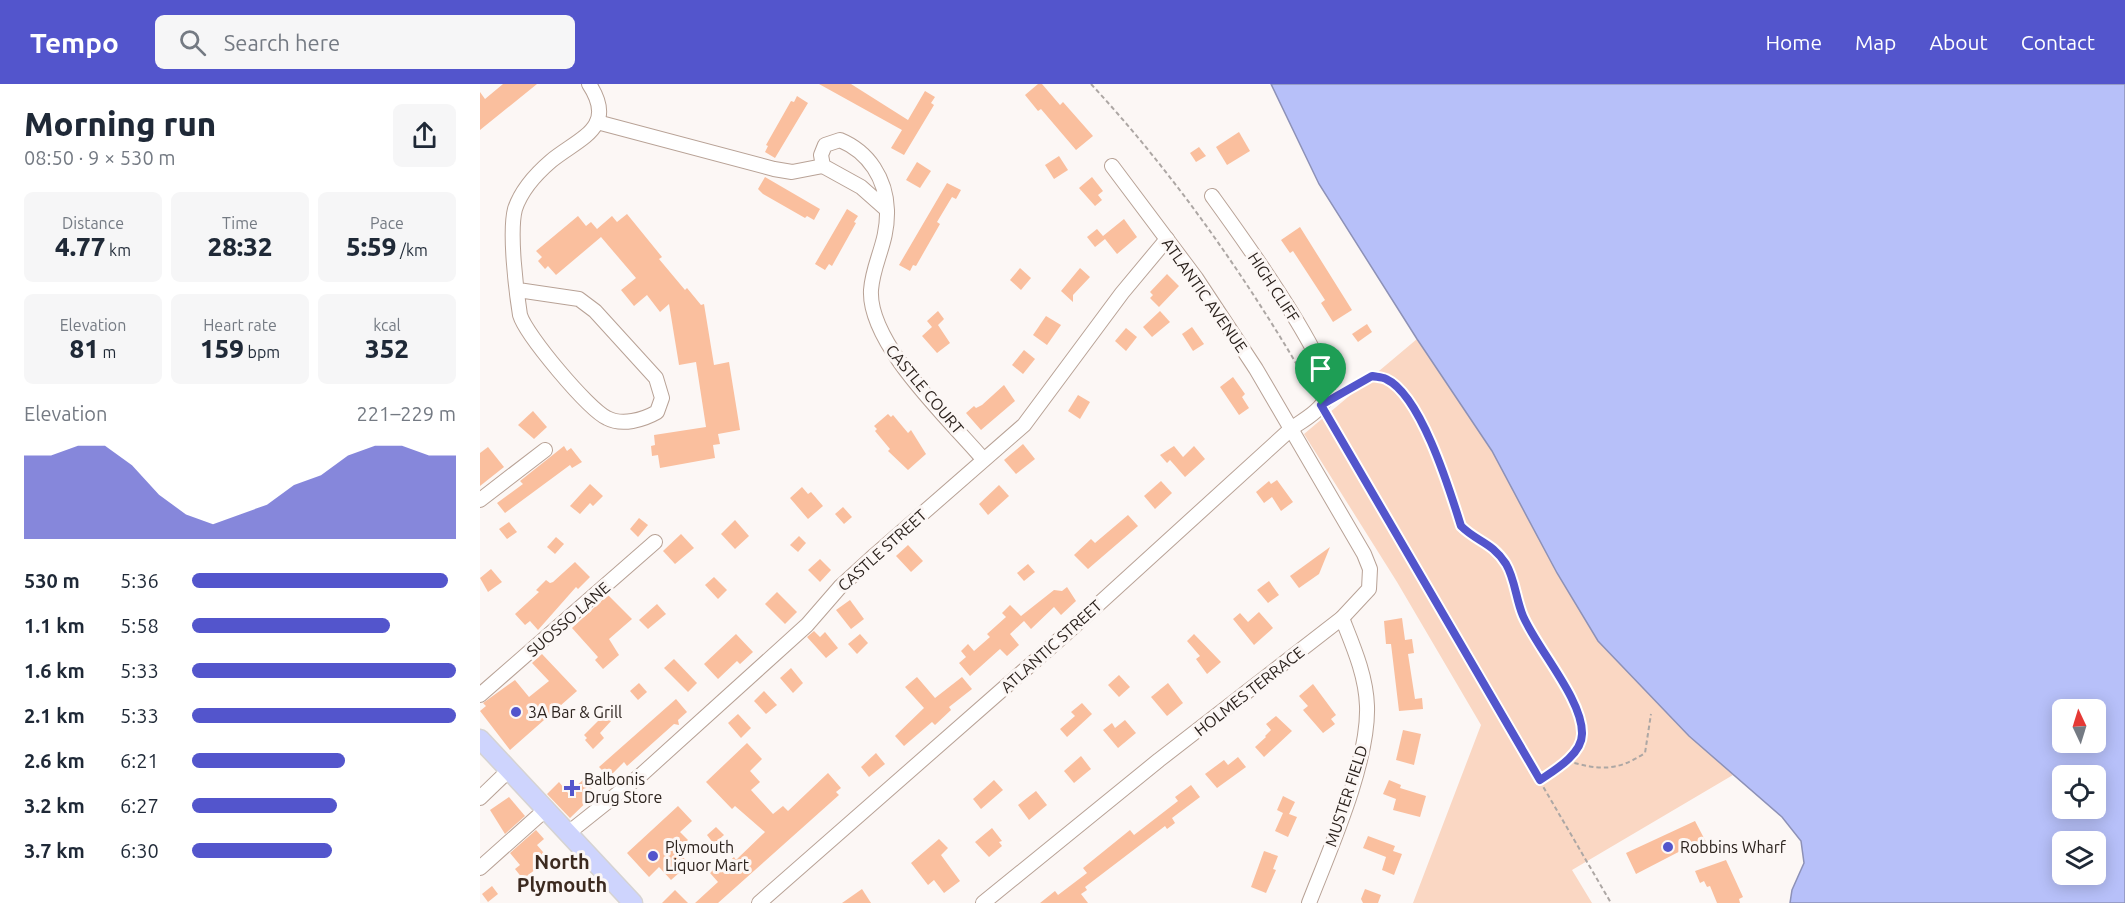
<!DOCTYPE html>
<meta charset="utf-8">
<style>
:root{--surface:#fff;--page:#f6f6f7;--text:#1f2937;--muted:#747a83;--accent:#5355cc}
body{margin:0;font-family:Ubuntu,sans-serif;background:var(--page);color:var(--text);height:100vh;display:flex;flex-direction:column;font-size:22px;white-space:nowrap}
*{box-sizing:border-box;margin:0}
p{font-size:20px;color:var(--muted)}
.icon{flex:none;width:33px;height:33px;fill:none;stroke:currentColor;stroke-width:2;stroke-linecap:round;stroke-linejoin:round}
.map{position:relative;flex:1;overflow:hidden}
.drawer{display:flex;flex-direction:column;background:var(--surface);width:480px}
.drawer>*{flex:none}
.needle{width:39px;rotate:356deg}
.fabs{position:absolute;left:1572px;top:615px;display:grid;gap:12px}
.fabs a{display:grid;place-items:center;width:54px;height:54px;border-radius:9px;background:var(--surface);box-shadow:0 3px 15px #0003;font-size:30px}
.pin{position:absolute;display:grid;place-items:center;width:51px;height:51px;color:#fff;margin:-62px -26px;border-radius:50% 50% 50% 0;rotate:-45deg;box-shadow:0 0 6px #0007}
.pin .icon{rotate:45deg}
.round{display:grid;place-items:center;flex:none;width:63px;height:63px;border-radius:9px;background:var(--page)}
.summary{display:flex;align-items:center;justify-content:space-between;height:102px;padding:0 24px}
h1{font-size:33px;font-weight:800;line-height:45px}
.metrics{display:grid;grid-template-columns:repeat(3,1fr);gap:9px;height:102px;padding:6px 24px}
.metrics div{display:grid;align-content:center;border-radius:9px;background:var(--page);text-align:center}
.metrics b{font-size:26px;font-weight:800}
.metrics small{font-size:16px;font-weight:400}
.metrics p{font-size:16px}
.chart{height:168px;padding:12px 24px}
.chart p{display:flex;justify-content:space-between}
.chart svg{width:100%;height:108px;margin-top:6px;fill:var(--accent);opacity:.7}
ul{padding:0 24px;list-style:none;font-size:20px}
li{display:grid;grid-template-columns:96px 72px 1fr;align-items:center;height:45px}
li i{height:15px;border-radius:8px;background:var(--accent)}
header{display:flex;align-items:center;gap:36px;box-sizing:border-box;height:84px;padding:0 30px;background:var(--accent);color:#fff}
header strong{font-size:28px}
nav{display:flex;gap:33px;margin-inline-start:auto;font-size:21px}
.search{width:420px;height:54px;background:var(--page);display:flex;align-items:center;gap:15px;box-sizing:border-box;padding:0 21px;border-radius:9px;color:var(--muted);font-size:22px}
main{display:flex;flex:1;min-height:0}
.map>svg:first-child{display:block}
.green{fill:#fad7c3}
.water{fill:#b7c0f9;stroke:#8d91b7;stroke-width:1.5;fill-rule:evenodd}
.building{fill:#fabf9e}
.lines{fill:none;stroke-linecap:round;stroke-linejoin:round}
.minor-casing{stroke:#b8a296;stroke-width:16}
.major-casing{stroke:#d5d3d2;stroke-width:21}
.path{stroke:#ada7a4;stroke-width:2;stroke-dasharray:4.5 3;stroke-linecap:butt}
.minor{stroke:#fff;stroke-width:14}
.major{stroke:#ced4fd;stroke-width:18}
.route-casing{stroke:#fff;stroke-width:12}
.route{stroke:#5355cc;stroke-width:8}
.poi-dot{fill:#5355cc;stroke:#fcf7f5;stroke-width:2}
.labels{text-anchor:middle;stroke-width:6;stroke-linejoin:round;paint-order:stroke}
.street-label{font-size:16px;fill:#2c231e;stroke:#fcf7f5}
.poi-label{font-size:16px;fill:#2c231e;stroke:#fcf7f5;text-anchor:start}
.quarter-label{font-size:20px;font-weight:bold;fill:#3c2a20;stroke:#fcf7f5}
</style>
<header>
<strong>Tempo</strong>
<div class="search"><svg class="icon" aria-label="search" viewBox="0 0 24 24"><circle cx="10" cy="10" r="6"/><path d="M15 15l6 6"/></svg>Search here</div>
<nav><a>Home</a><a>Map</a><a>About</a><a>Contact</a></nav>
</header>
<main>
<section class="drawer">
<div class="summary"><div><h1>Morning run</h1><p>08:50 · 9 × 530 m</p></div><a class="round"><svg class="icon" aria-label="share" viewBox="0 0 24 24"><path d="M12 15V3M7 8l5-5 5 5M5 13v7h14v-7"/></svg></a></div>
<div class="metrics">
<div><p>Distance</p><b>4.77<small> km</small></b></div>
<div><p>Time</p><b>28:32</b></div>
<div><p>Pace</p><b>5:59<small> /km</small></b></div>
</div>
<div class="metrics">
<div><p>Elevation</p><b>81<small> m</small></b></div>
<div><p>Heart rate</p><b>159<small> bpm</small></b></div>
<div><p>kcal</p><b>352</b></div>
</div>
<div class="chart"><p><span>Elevation</span>221–229 m</p>
<svg viewBox="0 0 160 44" preserveAspectRatio="none"><path d="M0 44V10L10 10L20 6L30 6L40 14L50 26L60 34L70 38L80 34L90 30L100 22L110 18L120 10L130 6L140 6L150 10L160 10V44z"/></svg>
</div>
<ul>
<li><b>530 m</b>5:36<i style="width:97%"></i></li>
<li><b>1.1 km</b>5:58<i style="width:75%"></i></li>
<li><b>1.6 km</b>5:33<i style="width:100%"></i></li>
<li><b>2.1 km</b>5:33<i style="width:100%"></i></li>
<li><b>2.6 km</b>6:21<i style="width:58%"></i></li>
<li><b>3.2 km</b>6:27<i style="width:55%"></i></li>
<li><b>3.7 km</b>6:30<i style="width:53%"></i></li>
</ul>
</section>
<div class="map">
<svg width="1645" height="819" viewBox="0 0 1645 819">
<rect width="100%" height="100%" fill="#fcf7f5"/>
<polygon class="green" points="937,255 1012,367 1077,489 1118,557 1209,652 1253,691 1092,786 1112,819 933,819 1001,641 917,498 824,350"/>
<path class="water" d="M791,0H1645V819H1310L1312,806L1324,779L1321,757L1302,733L1209,652L1118,557L1077,489L1012,367L937,255L839,100ZM1582,626H1616V658H1582ZM1582,692H1616V724H1582ZM1582,758H1616V790H1582Z"/>
<g class="building">
<polygon points="23,0 57,0 0,46 0,8 5,15"/>
<polygon points="339,0 371,0 428,36 445,7 455,13 451,19 454,21 424,71 411,64 422,46"/>
<polygon points="558,0 562,0 580,21 583,18 613,52 596,66 561,25 558,27 545,11"/>
<polygon points="317,12 328,19 295,74 285,68 288,62 286,61 311,17 314,18"/>
<polygon points="759,48 770,67 747,81 736,63"/>
<polygon points="719,63 726,72 716,78 710,69"/>
<polygon points="579,72 588,86 574,95 565,81"/>
<polygon points="437,78 451,87 440,104 426,96"/>
<polygon points="285,93 340,125 334,136 327,132 325,134 283,110 278,105"/>
<polygon points="612,93 623,107 618,111 622,116 615,122 599,104"/>
<polygon points="467,99 481,106 476,115 472,113 457,138 460,140 436,182 433,181 430,187 419,181"/>
<polygon points="367,125 378,132 374,138 376,139 352,182 349,180 345,186 335,180"/>
<polygon points="147,130 182,173 179,175 205,206 207,204 221,221 224,220 234,281 249,278 260,346 238,350 240,360 233,361 235,374 180,384 178,371 172,372 171,362 175,361 174,351 226,343 216,278 199,281 189,220 180,228 167,211 154,222 141,206 156,194 121,153 76,191 68,182 65,185 58,177 62,173 56,167 98,132 106,142 111,138 117,145 132,132 137,138"/>
<polygon points="644,135 657,153 637,170 625,155 615,163 607,153 617,145 623,152"/>
<polygon points="820,143 872,226 853,238 841,219 845,216 813,167 810,169 801,156"/>
<polygon points="540,184 551,194 541,206 530,196"/>
<polygon points="600,184 610,193 593,211 593,218 581,207"/>
<polygon points="687,190 699,202 679,223 670,214 673,211 670,208"/>
<polygon points="458,227 464,235 458,241 470,259 457,269 442,252 452,243 447,237"/>
<polygon points="680,227 690,238 672,253 663,243"/>
<polygon points="566,232 581,241 567,261 553,251"/>
<polygon points="887,240 892,248 878,258 872,250"/>
<polygon points="712,243 724,260 713,267 702,250"/>
<polygon points="646,244 657,253 646,267 635,257"/>
<polygon points="544,266 555,275 543,290 532,281"/>
<polygon points="753,293 765,310 762,313 769,324 759,331 740,303"/>
<polygon points="524,301 535,317 501,346 486,329 494,322 496,324 502,321"/>
<polygon points="598,311 610,318 600,335 588,327"/>
<polygon points="53,327 67,343 54,355 38,341"/>
<polygon points="408,330 411,333 413,331 428,349 431,346 446,370 428,386 408,367 410,365 395,347 397,345 394,342"/>
<polygon points="543,360 555,375 536,390 524,376"/>
<polygon points="84,362 87,367 91,364 102,378 92,384 90,381 25,429 17,419 43,400 40,397"/>
<polygon points="694,362 703,373 714,362 725,375 705,393 690,376 687,379 680,371"/>
<polygon points="8,363 24,383 0,402 0,369"/>
<polygon points="797,396 813,418 801,427 792,413 784,419 776,408 789,397 791,400"/>
<polygon points="681,397 692,409 675,425 664,412"/>
<polygon points="110,400 123,412 113,422 110,419 100,430 90,422"/>
<polygon points="519,401 529,412 508,431 499,420"/>
<polygon points="322,403 328,410 331,408 343,422 328,435 310,414"/>
<polygon points="363,423 372,433 364,440 355,430"/>
<polygon points="648,431 658,442 608,485 594,471 611,455 615,459"/>
<polygon points="159,434 168,441 158,453 150,445"/>
<polygon points="255,436 269,452 255,465 241,450"/>
<polygon points="29,438 37,448 27,455 19,445"/>
<polygon points="201,450 214,464 195,480 183,467"/>
<polygon points="319,452 326,459 318,468 310,461"/>
<polygon points="76,453 84,460 75,470 67,463"/>
<polygon points="428,461 443,477 431,488 416,472"/>
<polygon points="850,463 839,490 819,504 810,492"/>
<polygon points="340,475 351,486 340,498 328,486"/>
<polygon points="95,478 110,493 98,505 96,503 58,546 50,537 45,541 35,530 59,508 56,506 66,496 70,499 73,498"/>
<polygon points="548,480 555,488 544,497 537,489"/>
<polygon points="11,485 22,498 8,508 0,494"/>
<polygon points="234,493 247,506 238,515 225,501"/>
<polygon points="789,497 799,511 788,519 777,506"/>
<polygon points="587,503 596,517 581,531 574,523 551,545 544,537 530,550 539,561 527,572 520,565 490,592 479,579 486,573 481,567 488,560 494,567 510,553 507,550 526,533 522,529 530,521 541,532 574,506 582,507"/>
<polygon points="297,508 317,528 305,540 285,520"/>
<polygon points="128,511 152,535 129,555 139,571 123,585 115,576 118,573 92,544"/>
<polygon points="370,516 384,535 371,545 356,526"/>
<polygon points="177,520 186,530 168,545 159,536"/>
<polygon points="779,528 793,544 774,561 753,535 760,529 768,538"/>
<polygon points="922,534 925,556 932,555 934,569 928,570 935,615 942,614 943,625 919,627 911,560 906,560 904,537"/>
<polygon points="334,547 340,553 345,548 358,564 346,574 327,553"/>
<polygon points="256,550 273,568 260,580 257,577 238,595 224,580"/>
<polygon points="380,550 388,559 377,570 368,560"/>
<polygon points="714,550 741,578 727,590 716,575 720,572 707,557"/>
<polygon points="62,570 97,607 30,666 0,627 6,622 3,619 35,596 49,613 69,597 52,579"/>
<polygon points="194,575 217,599 208,608 184,584"/>
<polygon points="311,584 323,599 313,609 300,594"/>
<polygon points="639,591 650,603 639,613 628,601"/>
<polygon points="437,593 455,614 482,593 492,605 469,623 471,626 455,641 452,638 424,662 415,652 444,624 425,603"/>
<polygon points="159,599 167,608 158,616 150,607"/>
<polygon points="688,599 703,619 687,632 671,613"/>
<polygon points="833,600 856,631 851,635 855,640 843,649 823,626 828,622 819,612"/>
<polygon points="284,607 297,621 286,630 274,617"/>
<polygon points="196,615 207,628 198,636 199,641 194,640 147,682 144,678 129,693 119,683"/>
<polygon points="137,619 143,624 120,649 124,654 113,665 105,656 107,654 104,651 121,634 119,632 128,623 130,625"/>
<polygon points="602,619 612,630 587,653 580,645 595,632 591,628"/>
<polygon points="258,630 271,644 261,654 248,639"/>
<polygon points="796,632 812,647 784,673 775,663 786,653 785,652 791,646 786,640"/>
<polygon points="645,636 656,649 638,664 623,646 632,639 635,644"/>
<polygon points="923,646 941,650 934,681 916,676"/>
<polygon points="267,659 282,675 270,687 280,698 271,706 293,730 303,722 308,727 348,689 361,704 356,708 359,711 238,819 215,819 238,798 230,789 237,782 240,786 254,773 256,776 285,748 255,722 252,725 226,698"/>
<polygon points="396,669 405,680 389,693 381,683"/>
<polygon points="601,672 611,685 594,699 584,687"/>
<polygon points="758,673 766,683 737,704 725,690 744,676 748,681"/>
<polygon points="103,696 116,709 90,734 67,710 79,698 88,709"/>
<polygon points="514,696 523,706 501,725 493,715"/>
<polygon points="909,696 921,701 920,704 946,712 940,733 913,726 916,715 903,710"/>
<polygon points="711,701 720,713 692,734 695,739 687,745 685,742 605,803 607,806 601,810 608,819 560,819 575,807 578,811 607,789 603,784 650,746 654,751 698,717 695,713"/>
<polygon points="556,707 567,721 549,736 538,721"/>
<polygon points="803,712 815,718 809,730 817,733 808,753 795,747 803,729 797,726"/>
<polygon points="29,713 45,732 25,750 10,726"/>
<polygon points="198,722 212,737 200,748 208,756 197,766 209,780 191,796 179,783 169,793 147,769"/>
<polygon points="1215,737 1226,758 1214,764 1212,761 1156,790 1146,769"/>
<polygon points="236,743 244,751 234,760 227,751"/>
<polygon points="512,744 522,757 519,758 522,762 509,773 495,758"/>
<polygon points="56,746 64,755 57,761 69,775 43,795 35,785 40,781 30,769"/>
<polygon points="888,752 915,762 913,767 922,770 914,791 902,786 906,773 883,764"/>
<polygon points="459,755 468,764 461,771 480,797 464,809 454,796 448,801 431,779"/>
<polygon points="784,767 798,772 793,785 796,786 786,809 771,803"/>
<polygon points="1246,776 1263,813 1259,815 1260,819 1237,819 1230,802 1227,803 1224,797 1220,799 1215,787"/>
<polygon points="12,802 18,810 8,818 2,810"/>
<polygon points="382,805 391,819 362,819"/>
<polygon points="885,805 901,811 898,819 883,819 881,815"/>
<polygon points="195,806 208,819 182,819"/>
</g>
<g class="lines">
<g class="minor-casing">
<g id="minor">
<polyline points="117,38 294,85 312,88 343,82"/>
<path d="M407,126C406,95 389,68 360,56L345,61L341,71L343,82L381,103L407,126C408,159 393,178 391,206C388,260 469,335 503,375"/>
<path d="M38,206L99,215L115,227L176,294L182,314L177,328C163,336 142,342 127,334C108,325 46,251 40,231C36,206 29,148 35,125C41,107 57,89 71,77C99,54 138,44 109,0"/>
<polyline points="0,416 65,366"/>
<polyline points="0,611 175,458"/>
<polyline points="0,714 28,687"/>
<polyline points="87,750 161,691 327,541 360,503 395,471 544,341 642,209 687,155"/>
<polyline points="0,784 65,726"/>
<path d="M279,819L589,547L812,344C824,336 844,325 848,309C855,281 753,141 732,112"/>
<polyline points="503,819 679,676 862,534 889,505 890,485 884,470 776,285 716,194 632,82"/>
<path d="M829,819C850,765 889,678 887,622C886,591 873,562 862,534"/>
</g>
</g>
<g class="major-casing">
<polyline id="major" points="0,655 153,819"/>
</g>
<g class="path">
<path d="M611,0C697,93 770,199 833,308"/>
<path d="M861,310L892,292C896,293 902,293 906,295C940,310 970,407 981,442C997,458 1012,458 1026,480C1035,495 1035,516 1043,532C1058,566 1103,616 1102,650C1102,669 1074,686 1060,696"/>
<polyline points="848,334 1131,819"/>
<path d="M1087,677C1119,686 1136,688 1165,669L1171,630"/>
</g>
<use href="#minor" class="minor"/>
<use href="#major" class="major"/>
</g>
<g class="lines">
<g class="route-casing">
<path id="route" d="M892,292C896,293 902,293 906,295C941,311 970,407 981,442C997,458 1012,458 1026,480C1035,495 1036,516 1043,532C1058,566 1103,616 1102,650C1102,670 1075,686 1060,696L841,321Z"/>
</g>
<use href="#route" class="route"/>
</g>
<g class="poi-dot">
<circle cx="36" cy="628" r="6"/>
<path d="M89 695h6v6h6v6h-6v6h-6v-6h-6v-6h6z"/>
<circle cx="1188" cy="763" r="6"/>
<circle cx="173" cy="772" r="6"/>
</g>
<g class="labels">
<g class="street-label">
<text transform="translate(794 203) rotate(57)" y="6">HIGH CLIFF</text>
<text transform="translate(725 211) rotate(55)" y="6">ATLANTIC AVENUE</text>
<text transform="translate(445 305) rotate(50)" y="6">CASTLE COURT</text>
<text transform="translate(402 466) rotate(-42)" y="6">CASTLE STREET</text>
<text transform="translate(88 535) rotate(-41)" y="6">SUOSSO LANE</text>
<text transform="translate(571 562) rotate(-42)" y="6">ATLANTIC STREET</text>
<text transform="translate(769 607) rotate(-38)" y="6">HOLMES TERRACE</text>
<text transform="translate(866 712) rotate(-72)" y="6">MUSTER FIELD</text>
</g>
<g class="poi-label">
<text x="48" y="634">3A Bar &amp; Grill</text>
<text x="104" y="701">Balbonis<tspan x="104" dy="18">Drug Store</tspan></text>
<text x="185" y="769">Plymouth<tspan x="185" dy="18">Liquor Mart</tspan></text>
<text x="1200" y="769">Robbins Wharf</text>
</g>
<g class="quarter-label">
<text x="82" y="785">North<tspan x="82" dy="23">Plymouth</tspan></text>
</g>
</g>
</svg>
<div class="fabs">
<a><svg class="needle" viewBox="-14 -14 28 28"><path d="M0-13l5 13h-10z" fill="#e53935"/><path d="M0 13l5-13h-10z" fill="#747a83"/></svg></a>
<a><svg class="icon" aria-label="locate" viewBox="0 0 24 24"><circle cx="12" cy="12" r="6"/><path d="M12 2v4M12 18v4M2 12h4M18 12h4"/></svg></a>
<a><svg class="icon" aria-label="layers" viewBox="0 0 24 24"><path d="M12 4l9 5-9 5-9-5zM3 14l9 5 9-5"/></svg></a>
</div>
<div class="pin" style="left:841px;top:321px;background:#1e9e55"><svg class="icon" aria-label="arrive" viewBox="0 0 24 24"><path d="M6 21V4h12l-3 4 3 4H6"/></svg></div>
</div>
</main>
